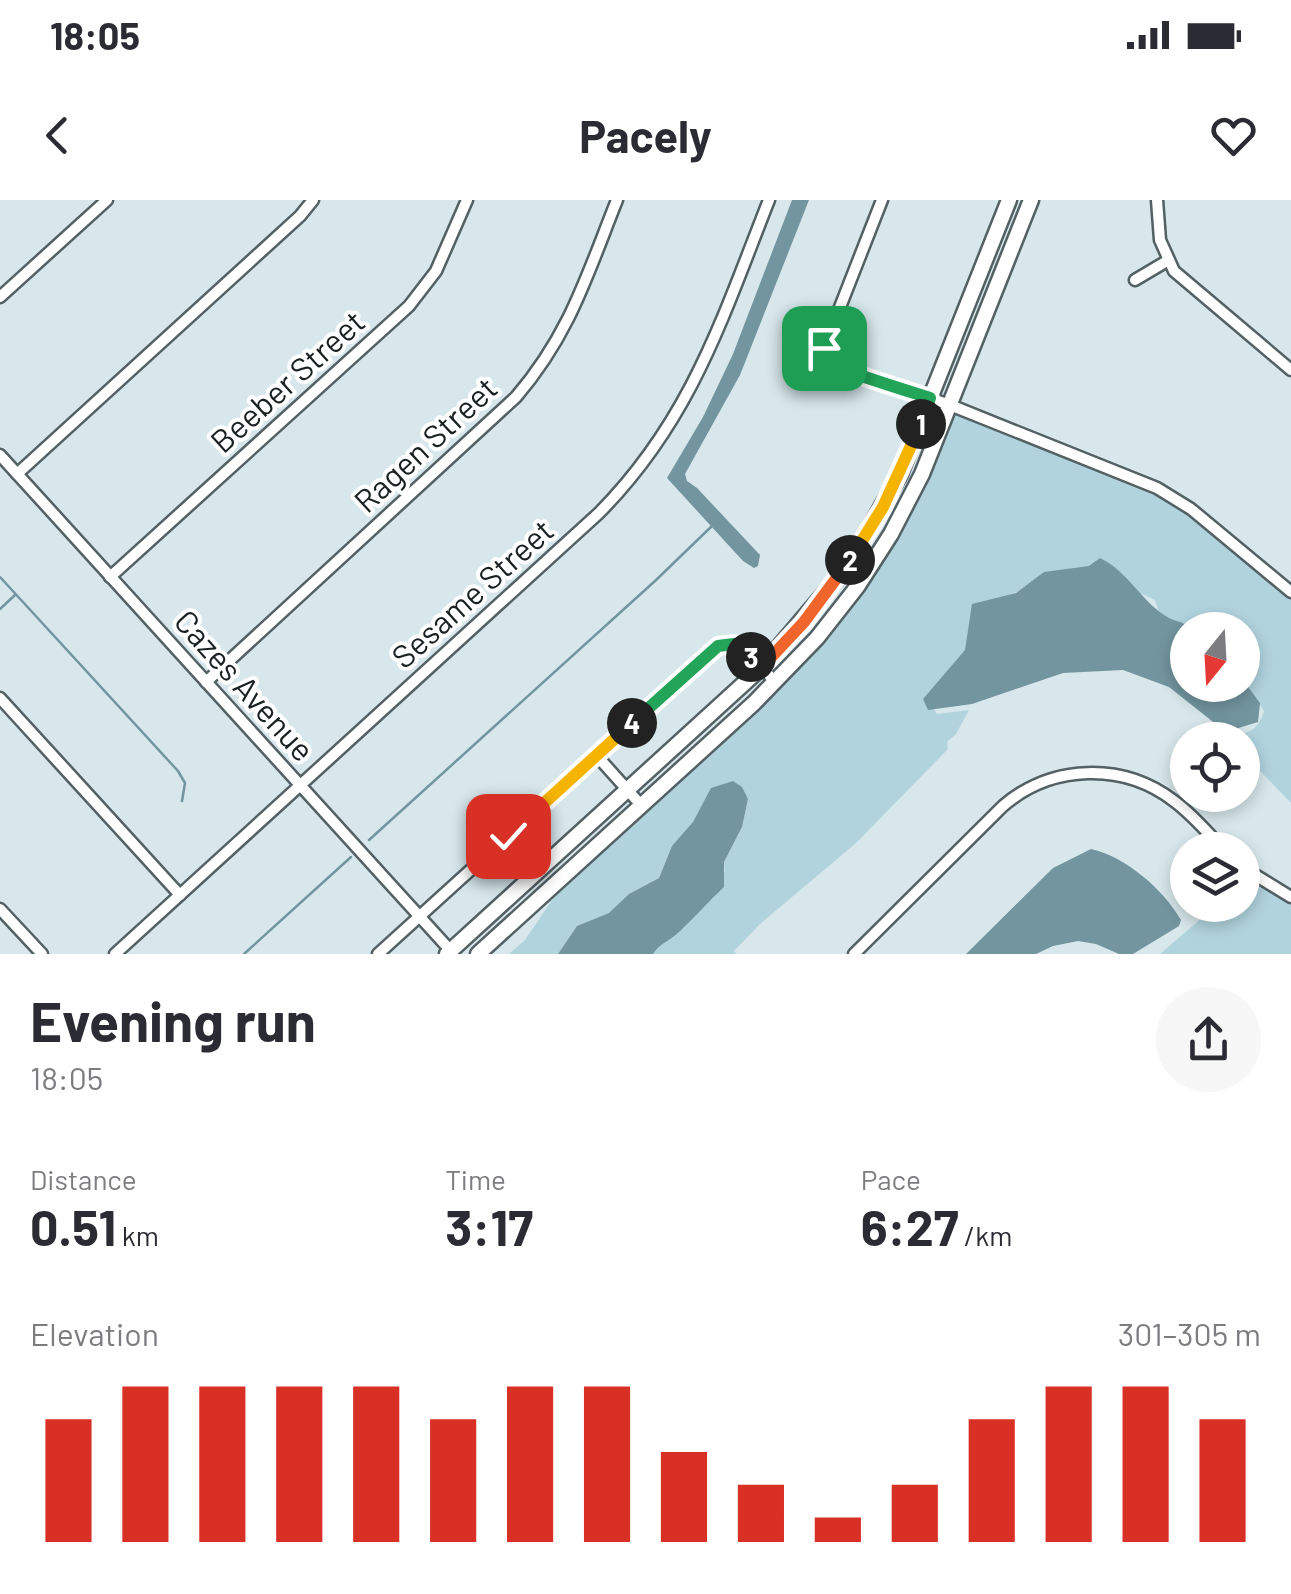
<!DOCTYPE html>
<meta charset="utf-8">
<style>
:root{--surface:#fff;--page:#f7f7f7;--text:#2b2b33;--muted:#7c7c81;--accent:#d93025}
body{margin:0;font-family:Barlow,sans-serif;background:var(--page);color:var(--text);height:100vh;display:flex;flex-direction:column;font-size:38px;white-space:nowrap}
*{box-sizing:border-box;margin:0}
p{font-size:32px;color:var(--muted)}
.icon{flex:none;width:55px;height:55px;fill:none;stroke:currentColor;stroke-width:2;stroke-linecap:round;stroke-linejoin:round}
.map{position:relative;height:754px;overflow:hidden}
.panel{display:flex;flex-direction:column;background:var(--surface);flex:1}
.panel>*{flex:none}
.needle{width:65px;rotate:198deg}
.controls{position:absolute;left:1170px;top:412px;display:grid;gap:20px}
.controls a{display:grid;place-items:center;width:90px;height:90px;border-radius:50%;background:var(--surface);box-shadow:0 5px 15px #0003;font-size:50px}
.pin{position:absolute;display:grid;place-items:center;width:85px;height:85px;color:#fff;margin:-42px;border-radius:20px;box-shadow:0 5px 15px #0006}
.km{position:absolute;width:50px;height:50px;margin:-25px;border-radius:50%;background:#222;color:#fff;font-size:28px;line-height:50px;text-align:center}
.round{display:grid;place-items:center;flex:none;width:105px;height:105px;border-radius:52px;background:var(--page)}
.overview{display:flex;align-items:center;justify-content:space-between;height:170px;padding:0 30px}
h1{font-size:55px;font-weight:700;line-height:75px}
.metrics{display:grid;grid-template-columns:repeat(3,1fr);gap:15px;height:170px;padding:10px 30px}
.metrics div{display:grid;align-content:center}
.metrics b{font-size:50px;font-weight:700}
.metrics small{font-size:28px;font-weight:400}
.metrics p{font-size:28px}
.chart{height:280px;padding:20px 30px}
.chart p{display:flex;justify-content:space-between}
.chart svg{width:100%;height:180px;margin-top:10px;stroke:var(--accent);stroke-width:6}
.status{display:flex;justify-content:space-between;align-items:center;height:70px;padding:0 50px;background:var(--surface);direction:ltr}
.status svg{height:28px;fill:currentColor}
header{display:flex;justify-content:space-between;align-items:center;height:130px;padding:0 30px;background:var(--surface);font-size:45px;font-weight:700}
.map>svg:first-child{display:block}
.green{fill:#b0d3de}
.water{fill:#72959f}
.lines{fill:none;stroke-linecap:round;stroke-linejoin:round}
.stream{stroke:#72959f;stroke-width:2.5}
.minor-casing{stroke:#536064;stroke-width:15}
.major-casing{stroke:#536064;stroke-width:19}
.minor{stroke:#fff;stroke-width:10}
.major{stroke:#fff;stroke-width:14}
.split-1-casing{stroke:#fff;stroke-width:20}
.split-2-casing{stroke:#fff;stroke-width:20}
.split-3-casing{stroke:#fff;stroke-width:20}
.split-4-casing{stroke:#fff;stroke-width:20}
.split-5-casing{stroke:#fff;stroke-width:20}
.split-1{stroke:#22a559;stroke-width:12}
.split-2{stroke:#f5b400;stroke-width:12}
.split-3{stroke:#f0652b;stroke-width:12}
.split-4{stroke:#22a559;stroke-width:12}
.split-5{stroke:#f5b400;stroke-width:12}
.labels{text-anchor:middle;stroke-width:8;stroke-linejoin:round;paint-order:stroke}
.street-label{font-size:32px;fill:#1a2021;stroke:#fff}
</style>
<div class="status"><b>18:05</b><svg viewBox="0 0 49 12"><path d="M0 12V9h3v3zM5 12V6h3v6zM10 12V3h3v9zM15 12V0h3v12zM26 1h20v11H26zM47 4h2v5h-2z"/></svg></div>
<header><svg class="icon" aria-label="back" viewBox="0 0 24 24"><path d="M15 5l-7 7 7 7"/></svg>Pacely<svg class="icon" aria-label="heart" viewBox="0 0 24 24"><path d="M12 20l-8-8c-3-5 5-10 8-4 3-6 11-1 8 4z"/></svg></header>
<div class="map">
<svg width="1291" height="754" viewBox="0 0 1291 754">
<rect width="100%" height="100%" fill="#d7e7eb"/>
<g class="green">
<path d="M953,213L1171,302L1291,399V603L1243,553L1242,540H1231L1224,533C1243,538 1259,531 1264,511L1243,480L1242,430H1192L1186,425L1160,417L1155,400L1127,387L1021,390L981,406L975,436L931,505L937,514L969,510L956,534L947,542L948,549L856,643L760,724L734,751L736,754H653L660,743L678,733L725,671L724,662L742,627L748,599C696,621 681,622 659,678L629,694L610,713L577,726L558,754H509L525,740L563,684L849,407Z"/>
<polygon points="1249,670 1291,702 1291,754 1160,754 1217,705 1242,705 1243,677"/>
</g>
<g class="water">
<polygon points="792,0 809,0 740,175 685,274 687,281 697,288 760,355 758,366 754,368 743,361 667,278 703,217 733,154"/>
<path d="M1100,358C1128,371 1142,403 1169,418C1179,423 1184,421 1191,430H1188V485H1242L1243,480L1260,503L1258,522L1232,530L1217,525L1169,487L1123,470L1063,473L972,504L928,510L923,499L965,450L972,404L1016,393L1044,372L1089,366Z"/>
<path d="M733,581L742,587L748,599L742,627L724,662V687C708,702 693,719 678,733C668,742 660,743 653,754H558L577,726L609,713L629,694L659,678L672,646L693,622L711,588Z"/>
<path d="M1091,649C1126,657 1163,689 1181,720L1179,726L1133,754H1119L1096,744L1078,741L1053,746L1036,754H966L1053,668Z"/>
</g>
<g class="lines">
<g class="stream">
<polyline points="0,377 178,571 185,583 182,601"/>
<polyline points="0,409 15,395"/>
<polyline points="369,640 655,381 713,325"/>
<polyline points="244,754 351,657"/>
</g>
<g class="minor-casing">
<g id="minor">
<polyline points="882,0 824,148 826,163 950,205 1157,288 1191,309 1291,392"/>
<polyline points="1157,0 1160,40 1174,71 1291,170"/>
<polyline points="1135,80 1167,61"/>
<polyline points="0,97 107,0"/>
<polyline points="0,255 451,751"/>
<polyline points="17,274 300,16 313,0"/>
<polyline points="110,377 409,106 436,71 467,0"/>
<path d="M206,482L516,197C570,134 587,75 617,0"/>
<polyline points="0,498 180,695"/>
<polyline points="597,556 641,605"/>
<polyline points="1242,667 1291,697"/>
<polyline points="0,709 42,754"/>
<path d="M115,754L599,313C691,220 722,119 769,0"/>
<path d="M378,754L713,450C740,433 758,464 775,482"/>
<path d="M854,754L1003,606C1052,564 1123,562 1174,601C1193,615 1208,633 1224,650"/>
</g>
</g>
<g class="major-casing">
<g id="major">
<polyline points="447,754 761,468 836,380 867,333 900,274 1009,0"/>
<polyline points="478,754 754,503 817,438 857,387 891,334 922,274 1031,0"/>
</g>
</g>
<use href="#minor" class="minor"/>
<use href="#major" class="major"/>
</g>
<g class="lines">
<g class="split-1-casing">
<path id="split-1" d="M824,148L823,159C831,168 912,192 930,198L921,224"/>
</g>
<g class="split-2-casing">
<polyline id="split-2" points="850,360 883,307 921,224"/>
</g>
<g class="split-3-casing">
<polyline id="split-3" points="751,457 761,468 804,422 850,360"/>
</g>
<g class="split-4-casing">
<polyline id="split-4" points="632,523 718,446 734,444 751,457"/>
</g>
<g class="split-5-casing">
<polyline id="split-5" points="508,636 632,523"/>
</g>
<use href="#split-1" class="split-1"/>
<use href="#split-2" class="split-2"/>
<use href="#split-3" class="split-3"/>
<use href="#split-4" class="split-4"/>
<use href="#split-5" class="split-5"/>
</g>
<g class="labels">
<g class="street-label">
<text transform="translate(288 182) rotate(-42)" y="11">Beeber Street</text>
<text transform="translate(426 245) rotate(-43)" y="11">Ragen Street</text>
<text transform="translate(473 394) rotate(-42)" y="11">Sesame Street</text>
<text transform="translate(244 486) rotate(48)" y="11">Cazes Avenue</text>
</g>
</g>
</svg>
<div class="controls">
<a><svg class="needle" viewBox="-14 -14 28 28"><path d="M0-13l5 13h-10z" fill="#e53935"/><path d="M0 13l5-13h-10z" fill="#7c7c81"/></svg></a>
<a><svg class="icon" aria-label="locate" viewBox="0 0 24 24"><circle cx="12" cy="12" r="6"/><path d="M12 2v4M12 18v4M2 12h4M18 12h4"/></svg></a>
<a><svg class="icon" aria-label="layers" viewBox="0 0 24 24"><path d="M12 4l9 5-9 5-9-5zM3 14l9 5 9-5"/></svg></a>
</div>
<div class="pin" style="left:824px;top:148px;background:#1e9e55"><svg class="icon" aria-label="arrive" viewBox="0 0 24 24"><path d="M6 21V4h12l-3 4 3 4H6"/></svg></div>
<div class="pin" style="left:508px;top:636px;background:#d93025"><svg class="icon" aria-label="check" viewBox="0 0 24 24"><path d="M5 12l5 5 9-10"/></svg></div>
<b class="km" style="left:921px;top:224px">1</b>
<b class="km" style="left:850px;top:360px">2</b>
<b class="km" style="left:751px;top:457px">3</b>
<b class="km" style="left:632px;top:523px">4</b>
</div>
<section class="panel">
<div class="overview"><div><h1>Evening run</h1><p>18:05</p></div><a class="round"><svg class="icon" aria-label="share" viewBox="0 0 24 24"><path d="M12 15V3M7 8l5-5 5 5M5 13v7h14v-7"/></svg></a></div>
<div class="metrics">
<div><p>Distance</p><b>0.51<small> km</small></b></div>
<div><p>Time</p><b>3:17</b></div>
<div><p>Pace</p><b>6:27<small> /km</small></b></div>
</div>
<div class="chart"><p><span>Elevation</span>301–305 m</p>
<svg viewBox="0 0 160 44" preserveAspectRatio="none"><path d="M5 44V14M15 44V6M25 44V6M35 44V6M45 44V6M55 44V14M65 44V6M75 44V6M85 44V22M95 44V30M105 44V38M115 44V30M125 44V14M135 44V6M145 44V6M155 44V14"/></svg>
</div>
</section>
